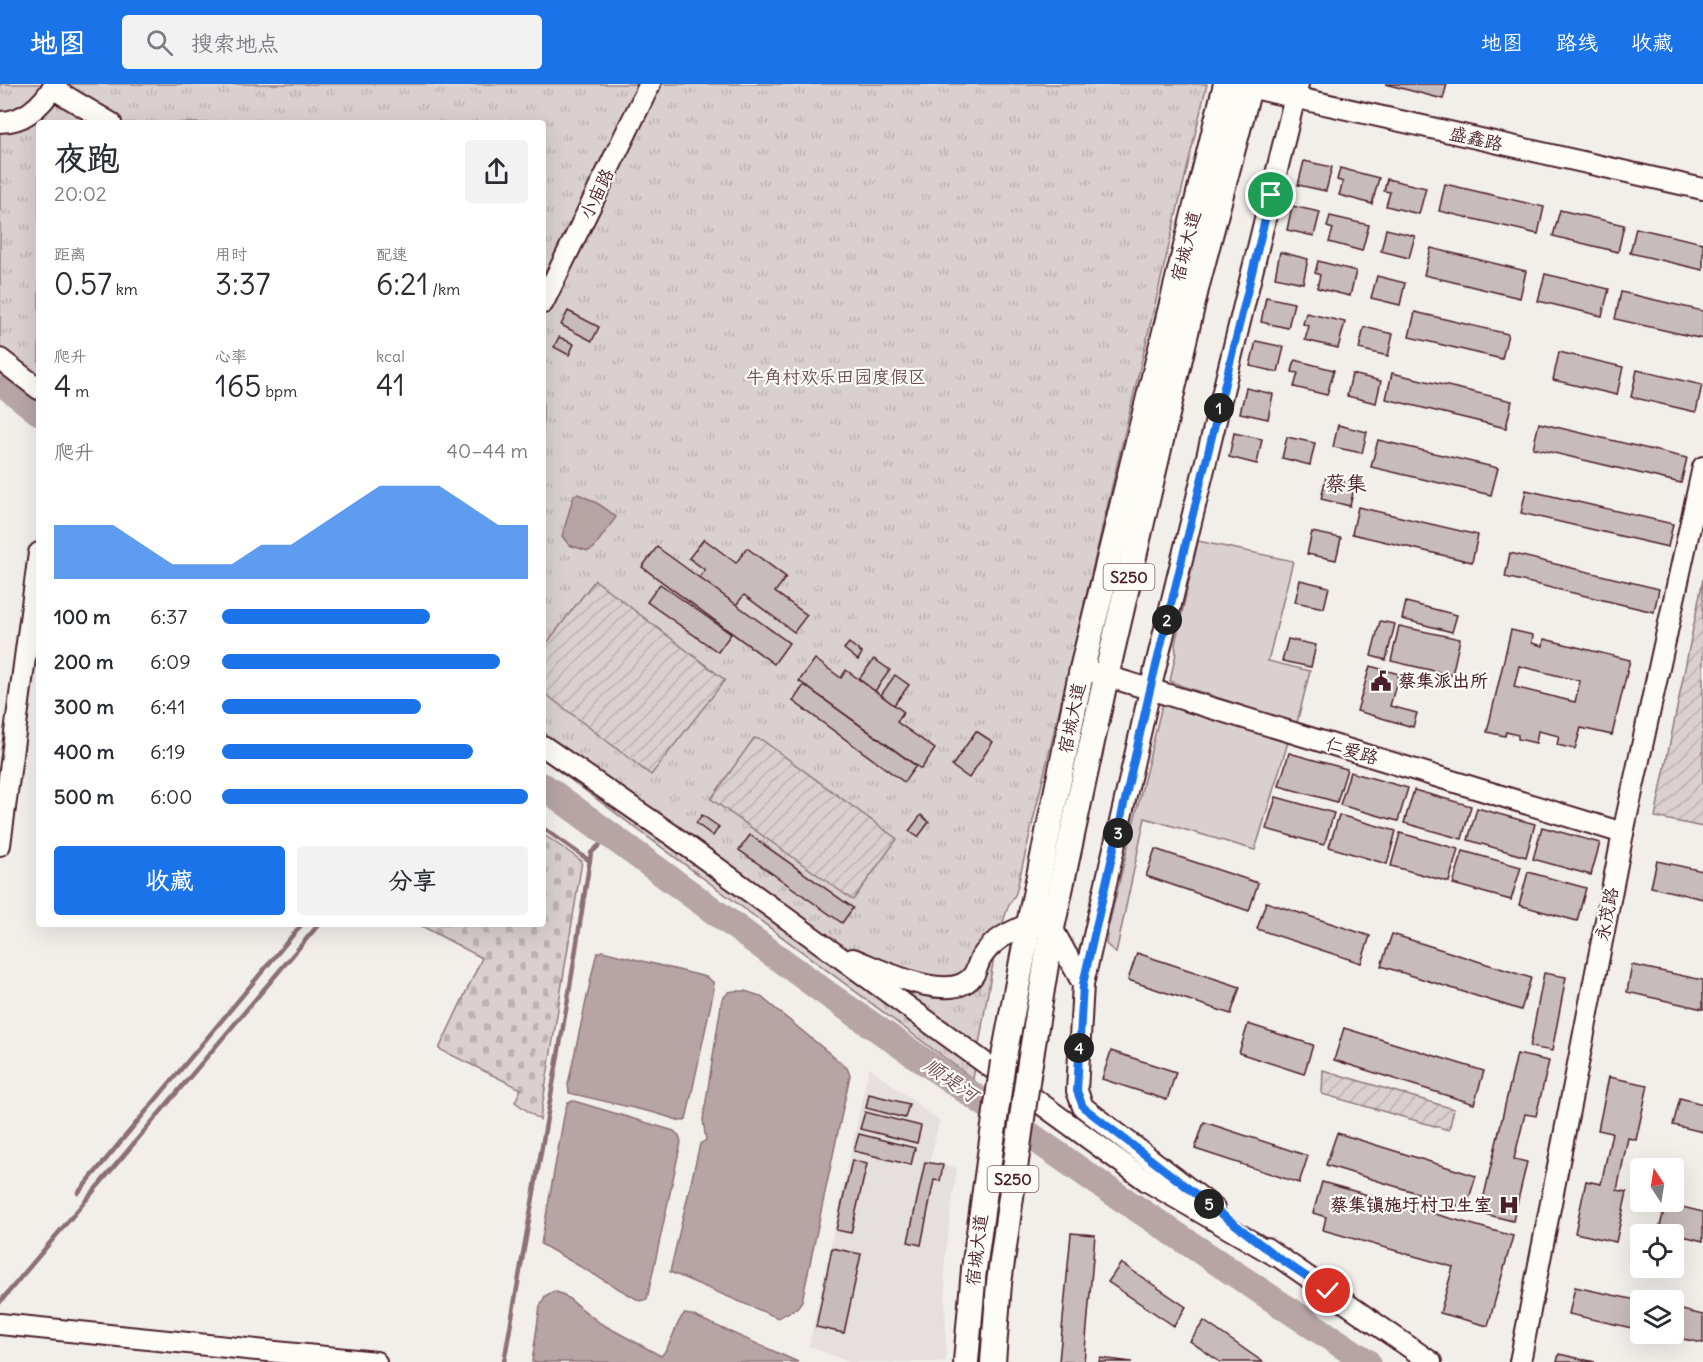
<!DOCTYPE html>
<html lang="zh">
<meta charset="utf-8">
<style>
:root{--surface:#fff;--page:#f2f2f3;--text:#2b2b33;--muted:#7c7c81;--accent:#1a73e8}
body{margin:0;font-family:Delius,"LXGW WenKai TC",sans-serif;background:var(--page);color:var(--text);height:100vh;display:flex;flex-direction:column;font-size:22px;white-space:nowrap}
*{box-sizing:border-box;margin:0}
p{font-size:20px;color:var(--muted)}
.icon{flex:none;width:33px;height:33px;fill:none;stroke:currentColor;stroke-width:2;stroke-linecap:round;stroke-linejoin:round}
.map{position:relative;flex:1;overflow:hidden}
.drawer{position:absolute;left:36px;top:36px;width:510px;height:807px;display:flex;flex-direction:column;background:var(--surface);border-radius:6px;box-shadow:0 6px 24px #0002}
.drawer>*{flex:none}
.needle{width:39px;rotate:348deg}
.controls{position:absolute;left:1630px;top:1074px;display:grid;gap:12px}
.controls a{display:grid;place-items:center;width:54px;height:54px;border-radius:6px;background:var(--surface);box-shadow:0 6px 24px #0002;font-size:30px}
.pin{position:absolute;display:grid;place-items:center;width:51px;height:51px;color:#fff;margin:-26px;border:3px solid #fff;border-radius:50%;box-shadow:0 2px 6px #0007}
.km{position:absolute;width:30px;height:30px;margin:-15px;border-radius:50%;background:#222;color:#fff;font-size:16px;line-height:30px;text-align:center}
.round{display:grid;place-items:center;flex:none;width:63px;height:63px;border-radius:6px;background:var(--page)}
.summary{display:flex;align-items:center;justify-content:space-between;height:102px;padding:0 18px}
h1{font-size:33px;font-weight:600;line-height:45px}
.stats{display:grid;grid-template-columns:repeat(3,1fr);gap:9px;height:102px;padding:6px 18px}
.stats div{display:grid;align-content:center}
.stats b{font-size:30px;font-weight:600}
.stats small{font-size:16px;font-weight:400}
.stats p{font-size:16px}
.chart{height:168px;padding:12px 18px}
.chart p{display:flex;justify-content:space-between}
.chart svg{width:100%;height:108px;margin-top:6px;fill:var(--accent);opacity:.7}
.primary-button{display:flex;gap:12px;margin-top:auto;padding:12px 18px}
.primary-button a{flex:1;height:69px;border-radius:6px;background:var(--accent);color:#fff;font-size:24px;font-weight:600;line-height:69px;text-align:center}
.primary-button a+a{background:var(--page);color:var(--text)}
ul{padding:0 18px;list-style:none;font-size:20px}
li{display:grid;grid-template-columns:96px 72px 1fr;align-items:center;height:45px}
li i{height:15px;border-radius:8px;background:var(--accent)}
header{display:flex;align-items:center;gap:36px;box-sizing:border-box;height:84px;padding:0 30px;background:var(--accent);color:#fff}
header strong{font-size:28px}
nav{display:flex;gap:33px;margin-inline-start:auto;font-size:21px}
.search{width:420px;height:54px;background:var(--page);display:flex;align-items:center;gap:15px;box-sizing:border-box;padding:0 21px;border-radius:6px;color:var(--muted);font-size:22px}
.map>svg:first-child{display:block}
.built{fill:#e5dfdd}
.grass{fill:#d9d0cf;stroke:#92787d;stroke-width:1.5}
.cemetery{fill:url(#cemetery-stones);stroke:#92787d;stroke-width:1.5}
.park{fill:url(#park-tufts);stroke:#92787d;stroke-width:1.5}
.garden{fill:url(#garden-furrows);stroke:#92787d;stroke-width:1.5}
.water{fill:#b7a5a6;stroke:#8b6f75;stroke-width:1.5}
.lines{fill:none;stroke-linecap:round;stroke-linejoin:round}
.stream{stroke:#8b6f75;stroke-width:4.5}
.river{stroke:#b7a5a6;stroke-width:27}
.building{fill:#c8bbbb;stroke:#4a1f2b;stroke-width:1.5;fill-rule:evenodd}
.minor-casing{stroke:#4a1f2b;stroke-width:24}
.major-casing{stroke:#4a1f2b;stroke-width:28}
.minor{stroke:#fdfcf7;stroke-width:20}
.major{stroke:#fdfcf7;stroke-width:24}
.major-bridge-casing{stroke:#4a1f2b;stroke-width:28;stroke-linecap:butt}
.major-bridge{stroke:#fdfcf7;stroke-width:24}
.route-casing{stroke:#fff;stroke-width:12}
.route{stroke:#1a73e8;stroke-width:8}
.labels{text-anchor:middle;stroke-width:4.5;stroke-linejoin:round;paint-order:stroke}
.shield{fill:#fdfcf7;stroke:#806168;stroke-width:1.5}
.shield-label{font-size:16px;font-weight:bold;fill:#4a1f2b}
.street-label{font-size:18px;fill:#4a1f2b;stroke:#fdfcf7}
.park-label{font-size:18px;fill:#6e4b54;stroke:#fdfcf7}
.poi-label{font-size:18px;font-weight:bold;fill:#4a1f2b;stroke:#fdfcf7;text-anchor:start}
.water-label{font-size:20px;font-style:italic;fill:#704e56;stroke:#fdfcf7}
.quarter-label{font-size:21px;fill:#4a1f2b;stroke:#fdfcf7}
</style>
<header>
<strong>地图</strong>
<div class="search"><svg class="icon" aria-label="search" viewBox="0 0 24 24"><circle cx="10" cy="10" r="6"/><path d="M15 15l6 6"/></svg>搜索地点</div>
<nav><a>地图</a><a>路线</a><a>收藏</a></nav>
</header>
<div class="map">
<svg width="1703" height="1278" viewBox="0 0 1703 1278">
<defs>
<pattern id="cemetery-stones" width="16" height="16" patternUnits="userSpaceOnUse" patternTransform="scale(1.5)"><rect width="16" height="16" fill="#d9d0cf"/><path d="M2 7V4a2 2 0 0 1 4 0v3zM10 15v-3a2 2 0 0 1 4 0v3z" fill="#bcb2b2"/></pattern>
<pattern id="park-tufts" width="24" height="20" patternUnits="userSpaceOnUse" patternTransform="scale(1.5)"><rect width="24" height="20" fill="#d9d0cf"/><path d="M3 7l-1-3M5 7V3M7 7l1-3M15 17l-1-3M17 17v-4M19 17l1-3" fill="none" stroke="#bcb2b2"/></pattern>
<pattern id="garden-furrows" width="10" height="10" patternUnits="userSpaceOnUse" patternTransform="scale(1.5)"><rect width="10" height="10" fill="#d9d0cf"/><path d="M-1 1l2-2M0 10L10 0M9 11l2-2" fill="none" stroke="#bcb2b2"/></pattern>
</defs>
<rect width="100%" height="100%" fill="#f2efeb"/>
<filter id="ink" filterUnits="userSpaceOnUse"><feTurbulence type="fractalNoise" baseFrequency=".0167" numOctaves="2"/><feDisplacementMap in="SourceGraphic" scale="12" xChannelSelector="R" yChannelSelector="G"/><feConvolveMatrix kernelMatrix="1 2 1 2 8 2 1 2 1" color-interpolation-filters="sRGB"/></filter>
<g filter="url(#ink)">
<polygon class="built" points="869,983 939,1037 930,1078 957,1084 945,1172 946,1278 848,1278 809,1262"/>
<g class="grass">
<polygon points="1198,457 1293,477 1268,577 1310,587 1297,639 1182,602 1170,597 1176,569 1175,560"/>
<polygon points="1163,617 1289,655 1255,766 1145,734 1116,869 1106,860 1107,849"/>
</g>
<polygon class="cemetery" points="543,750 582,777 540,1036 515,1018 521,1005 439,965 482,874 418,840 543,840"/>
<polygon class="park" points="0,0 1207,0 1016,809 1008,823 997,856 973,995 543,675 543,39 39,39 39,299 0,270"/>
<g class="garden">
<polygon points="1703,495 1703,743 1655,733"/>
<polygon points="595,496 725,596 651,691 543,608 543,564"/>
<polygon points="754,654 762,656 897,755 853,816 711,715"/>
<polygon points="1323,986 1454,1025 1449,1046 1322,1010"/>
</g>
<g class="water">
<path d="M578,410C593,416 604,422 616,433L593,465L588,467L569,461L562,452L573,414L574,411Z"/>
<polygon points="602,867 706,893 713,898 714,905 686,1036 681,1037 655,1029 569,1009 568,1000 595,876 597,869"/>
<polygon points="734,907 745,907 760,912 847,984 850,991 802,1217 797,1224 778,1234 670,1188 700,1060 706,1056 703,1036 722,915 729,908"/>
<polygon points="574,1017 674,1047 679,1052 681,1058 647,1215 640,1217 541,1160 565,1027 568,1018"/>
<path d="M554,1207L564,1211L600,1239L661,1272C673,1260 673,1243 684,1230L692,1231L798,1278H532L540,1222L545,1212Z"/>
</g>
<g class="lines">
<g class="stream">
<polyline points="543,744 590,777"/>
<polyline points="78,1109 302,840"/>
<polyline points="0,1218 319,840"/>
<polyline points="504,1278 569,909 591,769 610,751"/>
</g>
<g class="river">
<polyline points="0,297 39,328"/>
<polyline points="543,702 826,909 1103,1102 1367,1278"/>
</g>
</g>
<g class="building">
<polygon points="1385,0 1447,0 1443,15"/>
<polygon points="1304,77 1332,83 1326,107 1298,101"/>
<polygon points="1340,84 1379,94 1372,120 1339,111 1343,98 1337,96"/>
<polygon points="1387,95 1426,104 1419,130 1386,122 1390,108 1384,107"/>
<polygon points="1445,100 1544,123 1538,150 1439,127"/>
<polygon points="1292,122 1320,128 1314,152 1287,146"/>
<polygon points="1560,126 1624,141 1618,168 1553,152"/>
<polygon points="1330,132 1369,141 1362,167 1329,158 1333,145 1327,143"/>
<polygon points="1636,144 1703,159 1703,186 1630,169"/>
<polygon points="1386,145 1415,152 1409,174 1381,167"/>
<polygon points="1431,164 1526,187 1520,214 1424,191"/>
<polygon points="1280,168 1308,175 1303,199 1275,193"/>
<polygon points="1318,177 1356,187 1350,212 1317,204 1320,191 1315,189"/>
<polygon points="1545,190 1609,205 1602,232 1538,217"/>
<polygon points="1377,192 1405,199 1400,221 1371,214"/>
<polygon points="1621,208 1703,227 1703,255 1615,235"/>
<polygon points="1266,213 1294,219 1288,244 1261,238"/>
<polygon points="568,227 599,243 592,257 561,241"/>
<polygon points="1415,228 1508,250 1502,275 1409,253"/>
<polygon points="1306,229 1345,238 1338,264 1305,256 1309,242 1303,240"/>
<polygon points="1364,243 1393,250 1388,272 1359,265"/>
<polygon points="559,253 574,260 569,271 554,263"/>
<polygon points="1256,257 1284,263 1278,288 1250,282"/>
<polygon points="1559,268 1623,283 1617,311 1553,296"/>
<polygon points="1295,276 1334,286 1327,311 1294,303 1298,289 1292,288"/>
<polygon points="1637,286 1702,301 1696,328 1631,313"/>
<polygon points="1392,289 1512,317 1506,344 1386,315"/>
<polygon points="1352,290 1381,297 1376,319 1347,312"/>
<polygon points="1246,304 1273,310 1268,335 1240,329"/>
<polygon points="1539,339 1687,374 1681,399 1533,364"/>
<polygon points="1338,341 1367,348 1362,369 1333,363"/>
<polygon points="1234,349 1262,355 1257,380 1229,373"/>
<polygon points="1287,353 1315,359 1310,381 1282,374"/>
<polygon points="1378,356 1498,384 1491,411 1371,383"/>
<polygon points="1326,393 1355,400 1350,422 1321,415"/>
<polygon points="1526,406 1673,440 1668,463 1521,429"/>
<polygon points="1358,423 1478,451 1472,478 1352,450"/>
<polygon points="1312,448 1341,454 1336,476 1307,470"/>
<polygon points="704,455 736,479 747,464 786,493 775,508 807,531 794,548 744,511 736,521 699,494 705,486 689,474"/>
<polygon points="657,463 789,559 774,580 642,483"/>
<polygon points="1510,469 1659,505 1654,528 1505,493"/>
<polygon points="1300,496 1329,503 1324,524 1295,518"/>
<polygon points="660,500 731,550 718,568 647,518"/>
<polygon points="1406,518 1457,531 1452,548 1402,535"/>
<polygon points="1380,537 1395,540 1386,576 1371,572"/>
<polygon points="1399,542 1460,555 1452,591 1391,577"/>
<path d="M1511,546L1533,551L1532,559L1543,562L1544,555L1630,576L1612,651L1581,644L1575,665L1557,661L1559,652L1538,647L1536,659L1518,655V651L1506,648L1505,652L1487,648ZM1519,582L1580,597L1575,618L1514,603Z"/>
<polygon points="1288,555 1316,561 1311,583 1282,577"/>
<polygon points="849,559 862,569 858,576 844,565"/>
<polygon points="815,575 841,594 846,586 904,628 897,638 935,665 921,685 799,597"/>
<polygon points="874,575 890,586 875,607 859,595"/>
<polygon points="1370,582 1399,590 1390,622 1417,629 1413,643 1357,627"/>
<polygon points="895,591 909,601 894,621 881,611"/>
<polygon points="804,601 916,682 904,698 793,617"/>
<polygon points="976,647 993,658 969,694 952,682"/>
<polygon points="1289,669 1347,685 1337,718 1279,702"/>
<polygon points="1350,688 1408,704 1398,737 1340,721"/>
<polygon points="1414,706 1471,722 1462,755 1404,739"/>
<polygon points="1276,713 1334,729 1324,761 1266,745"/>
<polygon points="1477,724 1535,740 1526,773 1468,756"/>
<polygon points="702,731 719,743 713,752 696,739"/>
<polygon points="921,731 929,738 918,753 909,747"/>
<polygon points="1339,731 1396,747 1387,780 1329,763"/>
<polygon points="1542,743 1600,759 1591,791 1533,775"/>
<polygon points="1400,749 1458,765 1449,798 1391,782"/>
<polygon points="750,751 853,824 842,839 739,766"/>
<polygon points="1155,765 1258,799 1249,827 1146,792"/>
<polygon points="1463,767 1521,783 1511,816 1453,800"/>
<polygon points="1657,777 1703,787 1703,815 1651,803"/>
<polygon points="1528,788 1586,804 1577,837 1519,821"/>
<polygon points="1266,818 1370,852 1361,879 1257,845"/>
<polygon points="1392,850 1531,894 1521,926 1381,882"/>
<polygon points="1137,869 1240,903 1231,930 1128,896"/>
<polygon points="1632,881 1703,896 1703,925 1627,908"/>
<polygon points="1544,889 1566,893 1552,967 1530,963"/>
<polygon points="1248,940 1313,961 1304,990 1239,969"/>
<polygon points="1344,944 1484,987 1474,1020 1334,976"/>
<polygon points="1111,967 1176,988 1167,1016 1102,995"/>
<polygon points="1517,970 1549,977 1536,1032 1525,1030 1514,1075 1527,1078 1513,1137 1480,1129"/>
<polygon points="1609,993 1648,1001 1636,1056 1628,1054 1617,1106 1627,1108 1616,1158 1575,1149 1586,1097 1601,1100 1612,1049 1598,1046"/>
<polygon points="869,1010 909,1020 905,1034 866,1024"/>
<polygon points="1680,1014 1703,1020 1703,1048 1673,1041"/>
<polygon points="865,1028 921,1042 917,1059 860,1045"/>
<polygon points="1204,1038 1308,1072 1299,1099 1195,1065"/>
<polygon points="1337,1049 1476,1092 1466,1124 1326,1081"/>
<polygon points="859,1050 915,1064 911,1081 854,1067"/>
<polygon points="852,1076 867,1080 851,1149 836,1146"/>
<polygon points="925,1078 943,1081 940,1097 934,1096 921,1161 908,1158"/>
<polygon points="1322,1098 1513,1152 1488,1242 1440,1229 1453,1183 1323,1146 1326,1133 1313,1129"/>
<polygon points="1666,1119 1703,1128 1703,1157 1659,1146"/>
<polygon points="1071,1149 1095,1151 1084,1278 1059,1278"/>
<polygon points="832,1164 861,1170 844,1249 816,1243"/>
<polygon points="1121,1179 1186,1223 1174,1242 1108,1198"/>
<polygon points="1575,1203 1641,1217 1641,1246 1569,1230"/>
<polygon points="1674,1224 1703,1231 1703,1259 1658,1250 1674,1250"/>
<polygon points="1204,1237 1263,1278 1220,1278 1190,1257"/>
<polygon points="1559,1270 1595,1278 1557,1278"/>
<polygon points="1100,1274 1132,1278 1099,1278"/>
</g>
<g class="lines">
<g class="minor-casing">
<g id="minor">
<polyline points="1249,3 1703,105"/>
<polyline points="52,4 111,39"/>
<path d="M0,38C25,38 43,20 55,0"/>
<polyline points="543,219 650,0"/>
<polyline points="0,275 39,305"/>
<polyline points="1093,588 1623,749"/>
<polyline points="543,662 672,751 1147,1097 1276,1172"/>
<polyline points="0,761 39,469"/>
<polyline points="1052,844 1083,900 1077,1007 1083,1023 1214,1124"/>
<path d="M853,875C879,885 954,923 974,890C977,885 978,879 981,874C993,855 1010,848 1029,840"/>
<polyline points="1083,900 1150,606 1298,0"/>
<polyline points="1266,1164 1431,1278"/>
<polyline points="0,1240 376,1278"/>
<polyline points="1520,1278 1623,749 1703,383"/>
</g>
</g>
<g class="major-casing">
<g id="major">
<polyline points="1003,978 1029,840 1082,585 1226,0"/>
<polyline points="1028,991 1052,844 1106,593 1197,201 1250,0"/>
<polyline points="966,1278 974,1185"/>
<polyline points="993,1278 999,1199"/>
</g>
</g>
<use href="#minor" class="minor"/>
<use href="#major" class="major"/>
<g class="major-bridge-casing">
<g id="major-bridge">
<polyline points="974,1185 1003,978"/>
<polyline points="999,1199 1028,991"/>
</g>
</g>
<use href="#major-bridge" class="major-bridge"/>
</g>
</g>
<g class="lines" filter="url(#ink)">
<g class="route-casing">
<polyline id="route" points="1271,111 1150,606 1083,900 1077,1007 1083,1023 1276,1172 1328,1207"/>
</g>
<use href="#route" class="route"/>
</g>
<defs>
<g id="civic-bare" transform="scale(1.62)"><path d="M-.6-6.5H3V-4.5H.6V-3L4-1V1h2V6H-6V1h2V-1L-.6-3ZM-1.2 2.5V6h2.4V2.5Z" fill="#4a1f2b" stroke="#fdfcf7" stroke-width="2.5" paint-order="stroke"/></g>
<g id="hospital-bare" transform="scale(1.62)"><path d="M-5-5h3v3.5h4V-5h3V5h-3V1.5h-4V5h-3Z" fill="#4a1f2b" stroke="#fdfcf7" stroke-width="2.5" paint-order="stroke"/></g>
</defs>
<g fill-rule="evenodd">
<use href="#civic-bare" x="1381" y="597"/>
<use href="#hospital-bare" x="1509" y="1121"/>
</g>
<g class="labels">
<g class="shield">
<rect x="1103.5" y="480" width="51" height="26" rx="4.5"/>
<rect x="987.5" y="1082" width="51" height="26" rx="4.5"/>
</g>
<g class="shield-label">
<text x="1129" y="499">S250</text>
<text x="1013" y="1101">S250</text>
</g>
<g class="street-label">
<text transform="translate(1476 55) rotate(13)" y="6">盛鑫路</text>
<text transform="translate(597 110) rotate(-64)" y="6">小庙路</text>
<text transform="translate(1186 162) rotate(-76)" y="6">宿城大道</text>
<text transform="translate(1072 634) rotate(-78)" y="6">宿城大道</text>
<text transform="translate(1352 667) rotate(17)" y="6">仁爱路</text>
<text transform="translate(1607 830) rotate(-79)" y="6">永茂路</text>
<text transform="translate(977 1166) rotate(-83)" y="6">宿城大道</text>
</g>
<g class="park-label">
<text x="836" y="299">牛角村欢乐田园度假区</text>
</g>
<g class="poi-label">
<text x="1398" y="603">蔡集派出所</text>
<text x="1492" y="1127" text-anchor="end">蔡集镇施圩村卫生室</text>
</g>
<g class="water-label">
<text transform="translate(951 996) rotate(35)" y="7">顺堤河</text>
</g>
<g class="quarter-label">
<text x="1346" y="407">蔡集</text>
</g>
</g>
</svg>
<div class="controls">
<a><svg class="needle" viewBox="-14 -14 28 28"><path d="M0-13l5 13h-10z" fill="#e53935"/><path d="M0 13l5-13h-10z" fill="#7c7c81"/></svg></a>
<a><svg class="icon" aria-label="locate" viewBox="0 0 24 24"><circle cx="12" cy="12" r="6"/><path d="M12 2v4M12 18v4M2 12h4M18 12h4"/></svg></a>
<a><svg class="icon" aria-label="layers" viewBox="0 0 24 24"><path d="M12 4l9 5-9 5-9-5zM3 14l9 5 9-5"/></svg></a>
</div>
<div class="pin" style="left:1271px;top:111px;background:#1e9e55"><svg class="icon" aria-label="arrive" viewBox="0 0 24 24"><path d="M6 21V4h12l-3 4 3 4H6"/></svg></div>
<div class="pin" style="left:1328px;top:1207px;background:#d93025"><svg class="icon" aria-label="check" viewBox="0 0 24 24"><path d="M5 12l5 5 9-10"/></svg></div>
<b class="km" style="left:1219px;top:324px">1</b>
<b class="km" style="left:1167px;top:536px">2</b>
<b class="km" style="left:1118px;top:749px">3</b>
<b class="km" style="left:1079px;top:964px">4</b>
<b class="km" style="left:1209px;top:1120px">5</b>
<section class="drawer">
<div class="summary"><div><h1>夜跑</h1><p>20:02</p></div><a class="round"><svg class="icon" aria-label="share" viewBox="0 0 24 24"><path d="M12 15V3M7 8l5-5 5 5M5 13v7h14v-7"/></svg></a></div>
<div class="stats">
<div><p>距离</p><b>0.57<small> km</small></b></div>
<div><p>用时</p><b>3:37</b></div>
<div><p>配速</p><b>6:21<small> /km</small></b></div>
</div>
<div class="stats">
<div><p>爬升</p><b>4<small> m</small></b></div>
<div><p>心率</p><b>165<small> bpm</small></b></div>
<div><p>kcal</p><b>41</b></div>
</div>
<div class="chart"><p><span>爬升</span>40–44 m</p>
<svg viewBox="0 0 160 44" preserveAspectRatio="none"><path d="M0 44V22L10 22L20 22L30 30L40 38L50 38L60 38L70 30L80 30L90 22L100 14L110 6L120 6L130 6L140 14L150 22L160 22V44z"/></svg>
</div>
<ul>
<li><b>100 m</b>6:37<i style="width:68%"></i></li>
<li><b>200 m</b>6:09<i style="width:91%"></i></li>
<li><b>300 m</b>6:41<i style="width:65%"></i></li>
<li><b>400 m</b>6:19<i style="width:82%"></i></li>
<li><b>500 m</b>6:00<i style="width:100%"></i></li>
</ul>
<div class="primary-button"><a>收藏</a><a>分享</a></div>
</section>
</div>
